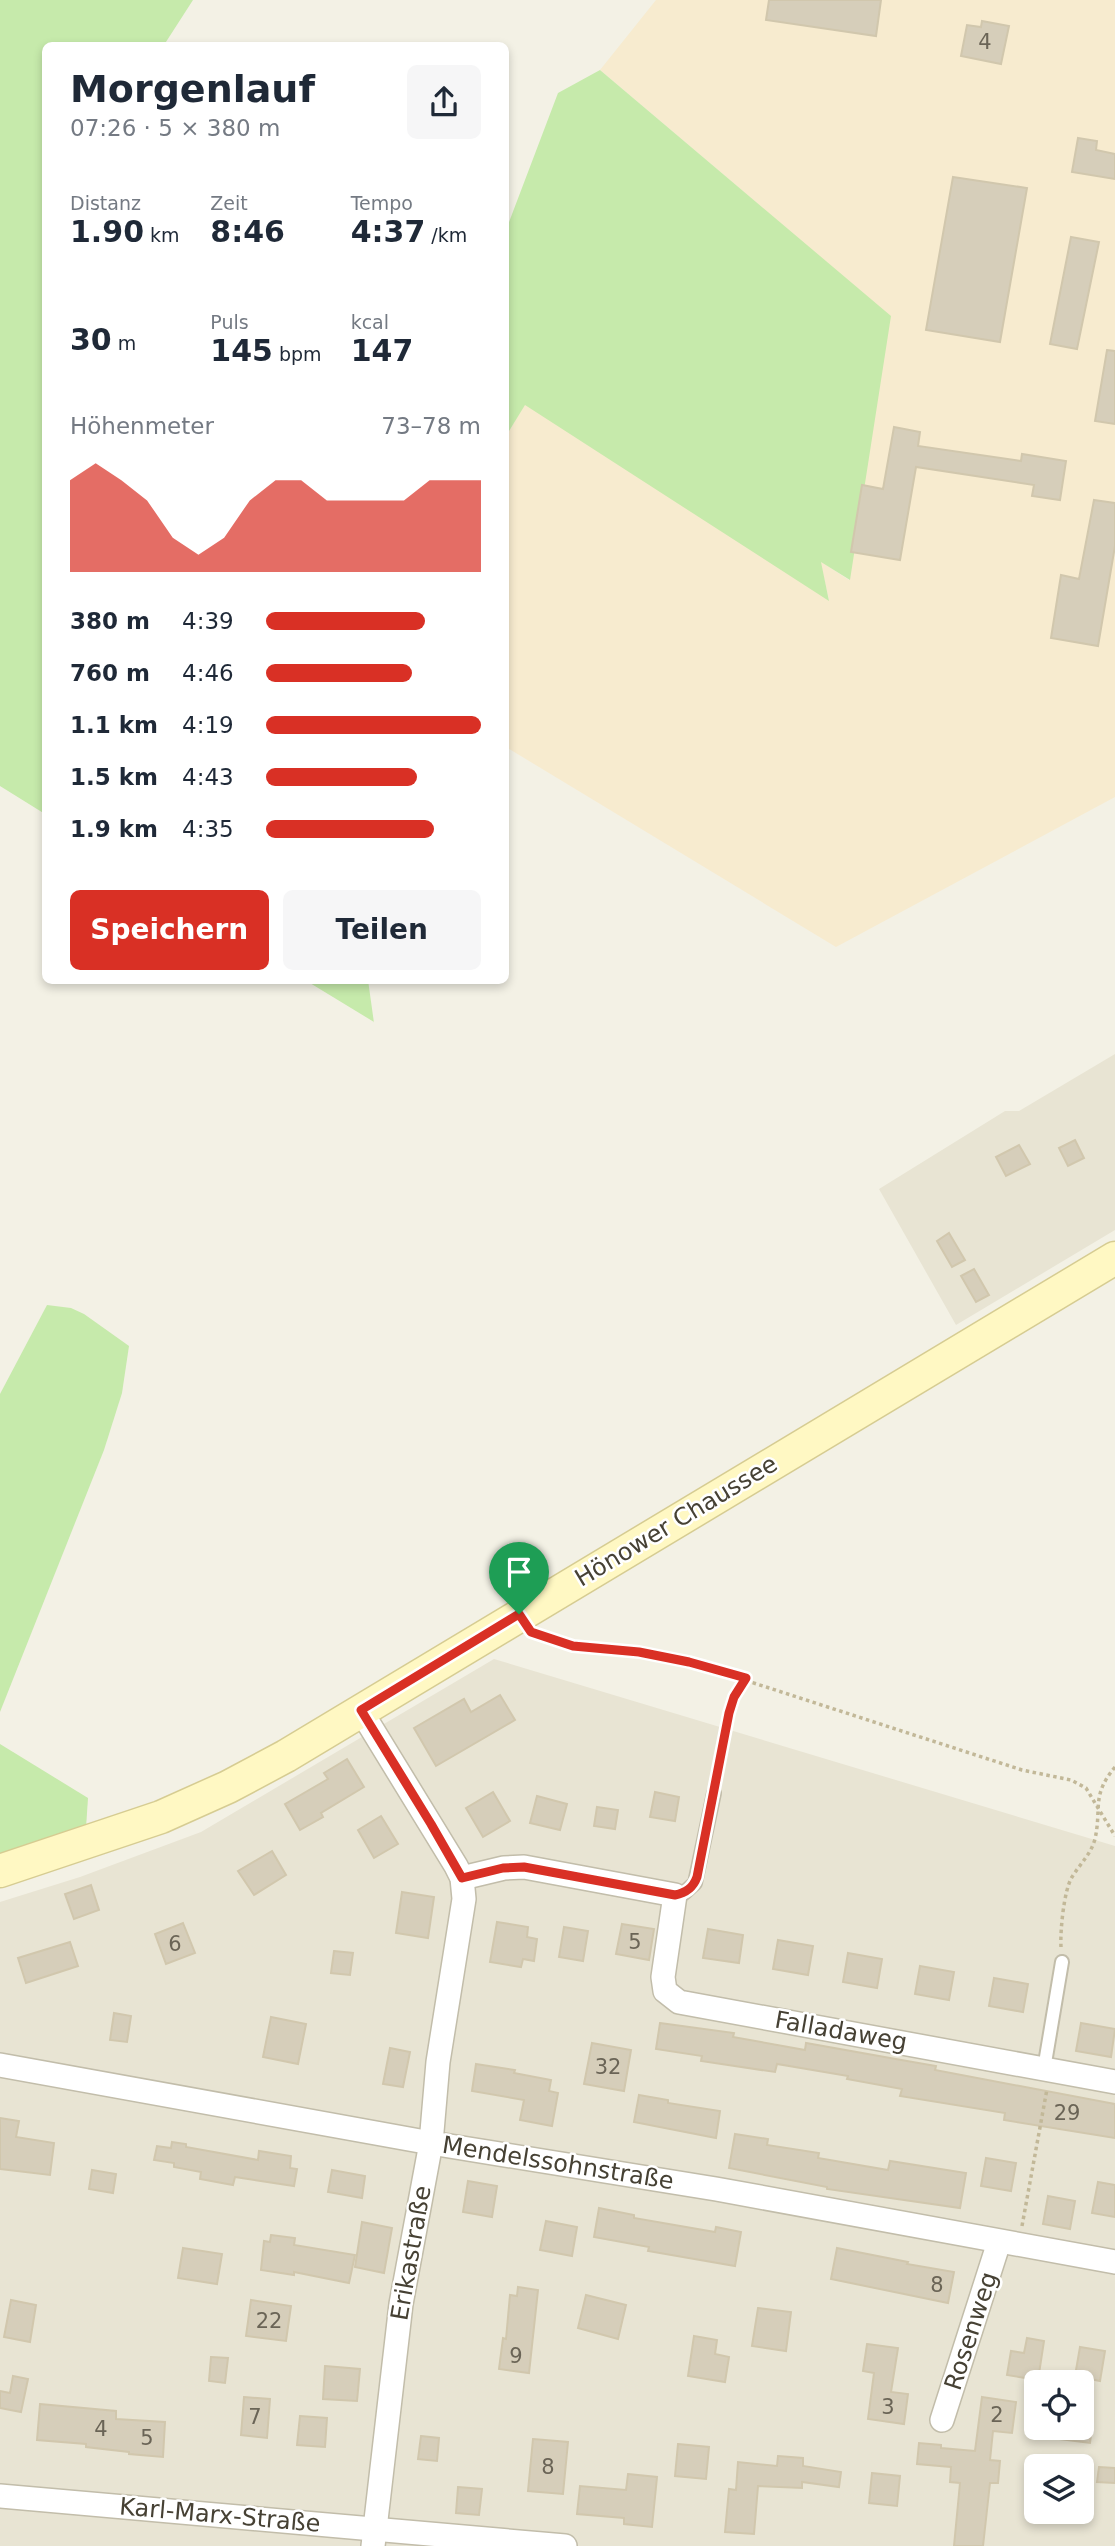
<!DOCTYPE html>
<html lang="de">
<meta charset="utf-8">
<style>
:root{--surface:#fff;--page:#f6f6f7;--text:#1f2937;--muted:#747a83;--accent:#d93025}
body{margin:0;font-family:"DejaVu Sans",sans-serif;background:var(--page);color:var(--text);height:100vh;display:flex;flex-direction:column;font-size:26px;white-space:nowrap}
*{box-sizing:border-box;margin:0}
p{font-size:23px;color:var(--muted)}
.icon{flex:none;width:38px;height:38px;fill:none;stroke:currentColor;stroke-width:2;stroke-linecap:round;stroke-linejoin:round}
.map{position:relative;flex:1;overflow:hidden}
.drawer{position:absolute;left:42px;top:42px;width:467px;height:942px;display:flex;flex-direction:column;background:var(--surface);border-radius:10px;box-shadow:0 4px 10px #0003}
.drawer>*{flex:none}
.buttons{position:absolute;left:1024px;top:2370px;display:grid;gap:14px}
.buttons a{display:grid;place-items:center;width:70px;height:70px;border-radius:10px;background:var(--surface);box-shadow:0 4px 10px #0003;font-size:35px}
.pin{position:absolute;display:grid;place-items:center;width:60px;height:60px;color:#fff;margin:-72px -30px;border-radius:50% 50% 50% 0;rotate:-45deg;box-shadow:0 0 7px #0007}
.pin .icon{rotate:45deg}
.round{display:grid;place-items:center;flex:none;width:74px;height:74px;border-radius:10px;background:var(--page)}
.headline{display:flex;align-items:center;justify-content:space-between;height:119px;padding:0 28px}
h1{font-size:38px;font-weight:700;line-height:52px}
.metrics{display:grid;grid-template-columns:repeat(3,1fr);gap:10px;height:119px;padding:7px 28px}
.metrics div{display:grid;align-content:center}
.metrics b{font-size:30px;font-weight:700}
.metrics small{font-size:19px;font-weight:400}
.metrics p{font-size:19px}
.chart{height:196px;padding:14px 28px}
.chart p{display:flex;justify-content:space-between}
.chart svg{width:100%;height:126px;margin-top:7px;fill:var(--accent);opacity:.7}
.action{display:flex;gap:14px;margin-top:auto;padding:14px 28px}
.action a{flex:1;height:80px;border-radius:10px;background:var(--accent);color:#fff;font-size:28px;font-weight:700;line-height:80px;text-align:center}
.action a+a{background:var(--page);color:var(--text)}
ul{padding:0 28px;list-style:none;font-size:23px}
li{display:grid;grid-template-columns:112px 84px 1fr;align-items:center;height:52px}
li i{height:18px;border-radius:9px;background:var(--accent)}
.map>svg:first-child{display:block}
.residential{fill:#e8e4d3;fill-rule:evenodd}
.commercial{fill:#f7ebcf}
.green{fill:#c6eaab}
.building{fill:#d6ceba;stroke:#d1c7ad;stroke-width:2}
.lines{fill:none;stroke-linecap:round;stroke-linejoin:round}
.lane-casing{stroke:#c2bdaa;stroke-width:16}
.street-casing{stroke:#c2bdaa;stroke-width:26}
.secondary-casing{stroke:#d6cc92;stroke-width:35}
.path{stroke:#c2b898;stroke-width:3.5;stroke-dasharray:3.5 3.5;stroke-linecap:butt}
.lane{stroke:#fff;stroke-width:12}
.street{stroke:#fff;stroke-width:23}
.secondary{stroke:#fff8c3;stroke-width:32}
.route-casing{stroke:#fff;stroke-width:14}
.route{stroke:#d93025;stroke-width:9}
.labels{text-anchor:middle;stroke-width:5;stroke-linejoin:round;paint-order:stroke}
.number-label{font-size:21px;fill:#6a6456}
.street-label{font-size:24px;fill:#464134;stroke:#fff}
</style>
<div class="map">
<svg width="1115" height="2546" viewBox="0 0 1115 2546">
<rect width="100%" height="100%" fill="#f3f1e5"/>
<g class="residential">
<polygon points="1115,1054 1115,1230 956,1325 879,1189 1005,1111 1019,1111"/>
<path d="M494,1659L1115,1846V2546H0V1902L80,1877L201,1832ZM1036,2382H1082V2427H1036ZM1036,2466H1082V2511H1036Z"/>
</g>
<polygon class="commercial" points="656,0 1115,0 1115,797 836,947 506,747 506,436 525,404 829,600 820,561 849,580 890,316 600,70"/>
<g class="green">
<polygon points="0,0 193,0 164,45 46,46 45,814 0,786"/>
<polygon points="600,70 891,316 850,580 821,562 829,601 525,405 506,436 506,230 558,93"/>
<polygon points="305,980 368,980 374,1023 374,1022"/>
<polygon points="47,1305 71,1308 84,1314 129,1346 122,1393 104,1450 0,1712 0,1394"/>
<polygon points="0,1744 88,1798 86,1828 0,1855"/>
</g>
<g class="building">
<polygon points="769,0 881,0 876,36 766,20"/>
<polygon points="982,21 1009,26 1001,64 961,56 967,25 981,27"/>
<polygon points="1078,138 1097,141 1096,150 1115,154 1115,179 1072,172"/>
<polygon points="953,177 1027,188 1000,342 926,330"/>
<polygon points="1071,237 1099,242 1077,349 1050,344"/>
<polygon points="1107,350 1115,351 1115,424 1095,421"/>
<polygon points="894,427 920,432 918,446 1021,461 1022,454 1066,461 1060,500 1032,496 1034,485 916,467 900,560 851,552 862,485 883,489"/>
<polygon points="1094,500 1115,503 1115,546 1098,646 1051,638 1061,575 1079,579"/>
<polygon points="1075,1140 1084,1158 1068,1166 1059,1148"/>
<polygon points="1019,1145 1030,1164 1006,1176 996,1157"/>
<polygon points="949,1233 965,1260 952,1267 937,1241"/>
<polygon points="974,1269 989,1295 976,1302 961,1276"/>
<polygon points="500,1695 515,1720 436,1766 414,1728 464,1699 471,1712"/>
<polygon points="347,1759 364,1787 321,1813 323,1817 300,1830 285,1804 328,1779 324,1773"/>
<polygon points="493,1792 510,1821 483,1837 466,1808"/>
<polygon points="655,1792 679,1797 675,1821 650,1817"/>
<polygon points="537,1796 567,1804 560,1830 530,1823"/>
<polygon points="597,1807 618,1810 615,1829 594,1826"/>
<polygon points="381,1816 398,1844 374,1858 358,1830"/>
<polygon points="272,1851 286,1875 254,1895 238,1871"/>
<polygon points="91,1885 99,1910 74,1919 65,1894"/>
<polygon points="402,1892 434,1897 428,1938 396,1933"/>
<polygon points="497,1922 528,1927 527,1937 537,1939 534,1961 523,1959 521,1967 490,1962"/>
<polygon points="183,1923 195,1953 166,1964 155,1934"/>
<polygon points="622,1924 654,1929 649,1960 616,1954"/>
<polygon points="564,1927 588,1931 583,1961 559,1957"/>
<polygon points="708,1929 743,1935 739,1963 703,1958"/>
<polygon points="778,1940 813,1946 808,1975 773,1969"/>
<polygon points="70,1942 78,1966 26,1983 18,1958"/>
<polygon points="334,1951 353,1953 350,1975 331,1973"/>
<polygon points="848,1953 882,1959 877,1988 843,1982"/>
<polygon points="920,1966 954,1972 949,2000 915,1994"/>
<polygon points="994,1978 1028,1984 1023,2012 989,2006"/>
<polygon points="114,2013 131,2016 127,2042 110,2040"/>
<polygon points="271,2017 306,2024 298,2064 263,2057"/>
<polygon points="660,2023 734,2033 733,2037 805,2050 806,2043 907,2061 936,2066 935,2070 1115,2104 1115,2138 1004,2120 1005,2113 900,2096 902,2089 847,2079 848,2076 777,2064 775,2072 701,2061 702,2056 656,2049"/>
<polygon points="1081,2023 1115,2029 1111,2057 1076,2051"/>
<polygon points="592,2043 631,2050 624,2091 584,2084"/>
<polygon points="390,2048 410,2052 403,2087 383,2084"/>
<polygon points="476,2064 515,2070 514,2073 551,2080 549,2091 558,2093 552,2126 520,2120 524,2100 472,2091"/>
<polygon points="639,2095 668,2100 668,2103 720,2111 716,2138 634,2122"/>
<polygon points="0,2118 19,2121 16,2137 54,2143 50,2175 0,2169"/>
<polygon points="735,2134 768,2139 767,2145 819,2153 818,2158 888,2170 890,2161 966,2173 960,2208 827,2189 827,2187 729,2168"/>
<polygon points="172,2142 186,2144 186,2147 258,2160 259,2151 291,2156 290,2168 297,2169 294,2186 235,2177 233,2185 200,2179 201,2172 174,2167 174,2163 154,2160 157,2146 171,2148"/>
<polygon points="986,2158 1016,2163 1011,2191 981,2186"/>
<polygon points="92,2170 116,2174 113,2193 89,2189"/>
<polygon points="332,2170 365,2176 362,2198 328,2192"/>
<polygon points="468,2181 497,2186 492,2217 463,2212"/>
<polygon points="1098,2182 1115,2185 1115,2217 1092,2213"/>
<polygon points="1048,2196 1075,2201 1070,2229 1043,2224"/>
<polygon points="599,2208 634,2215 634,2218 715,2232 716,2227 741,2232 735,2266 648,2251 649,2247 594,2237"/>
<polygon points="546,2221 577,2227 572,2256 540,2250"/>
<polygon points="362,2222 392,2228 384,2273 355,2267"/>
<polygon points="271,2235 295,2238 294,2245 355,2255 349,2283 294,2272 294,2275 261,2270 264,2241 270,2242"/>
<polygon points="183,2248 222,2254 217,2284 178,2278"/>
<polygon points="837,2248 908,2262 907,2264 954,2272 948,2303 831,2279"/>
<polygon points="518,2287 538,2290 529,2373 499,2369 503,2338 506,2339 510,2295 517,2296"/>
<polygon points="586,2295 626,2305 618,2339 578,2328"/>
<polygon points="11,2300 36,2305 30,2342 4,2337"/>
<polygon points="251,2300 291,2306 286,2341 246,2336"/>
<polygon points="758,2308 791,2312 786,2351 752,2346"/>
<polygon points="694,2336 717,2340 715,2354 729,2357 725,2382 688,2376"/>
<polygon points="1027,2338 1044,2341 1038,2380 1007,2375 1011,2351 1024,2353"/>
<polygon points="867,2344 898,2348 891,2392 908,2394 904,2424 868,2419 874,2373 863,2371"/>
<polygon points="1080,2347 1105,2351 1100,2381 1075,2376"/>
<polygon points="211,2357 228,2358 225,2383 209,2381"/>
<polygon points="325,2366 360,2369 357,2401 323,2399"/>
<polygon points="13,2376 28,2379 21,2412 0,2408 0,2391 10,2393"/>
<polygon points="244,2397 270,2399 267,2438 241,2435"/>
<polygon points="982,2397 1016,2402 1012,2433 993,2431 990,2460 1000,2461 998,2483 990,2483 983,2546 954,2546 960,2483 950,2482 951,2467 917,2464 919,2443 941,2445 941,2448 975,2451"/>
<polygon points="40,2404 116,2411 116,2419 165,2422 163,2457 129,2454 129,2452 86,2447 86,2444 37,2440"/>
<polygon points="300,2416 327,2418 325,2447 297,2445"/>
<polygon points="1043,2427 1092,2427 1090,2443 1042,2437"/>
<polygon points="421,2436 439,2438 437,2461 418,2459"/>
<polygon points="533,2439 568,2442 563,2494 528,2491"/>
<polygon points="678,2444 709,2447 706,2479 675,2476"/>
<polygon points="778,2456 803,2458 803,2466 841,2472 839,2487 802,2482 802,2488 758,2486 754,2534 725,2532 729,2489 736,2490 738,2462 777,2466"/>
<polygon points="1099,2467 1115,2468 1115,2483 1097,2482"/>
<polygon points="872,2473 900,2476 897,2506 869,2503"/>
<polygon points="628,2474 657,2477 652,2527 624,2524 624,2518 577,2514 580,2486 626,2490"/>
<polygon points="458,2487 482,2489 479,2515 456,2513"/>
</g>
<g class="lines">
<g class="lane-casing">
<g id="lane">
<polyline points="675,1895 684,1893 695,1883 714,1793"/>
<polyline points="1044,2069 1062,1962"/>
</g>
</g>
<g class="street-casing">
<g id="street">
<polyline points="361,1711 456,1866 462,1878 464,1899 438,2062 431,2143 401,2304 373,2546"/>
<polyline points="462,1878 504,1868 524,1867 675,1895 663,1977 665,1991 679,2002 1115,2082"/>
<polyline points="0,2065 431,2143 716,2189 1115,2262"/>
<polyline points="942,2420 999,2242"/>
<polyline points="0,2496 565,2546"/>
</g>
</g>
<g class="secondary-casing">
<polyline id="secondary" points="0,1871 161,1817 228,1787 286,1756 1115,1258"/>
</g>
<g class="path">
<polyline points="535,1634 573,1646 639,1652 689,1662 1022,1770 1071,1780 1086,1788 1115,1836"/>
<path d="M717,1781C724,1745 727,1710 746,1678"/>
<path d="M1061,1947C1060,1931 1064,1890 1072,1877C1080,1864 1091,1854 1095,1839C1102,1807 1091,1796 1115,1767"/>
<polyline points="1022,2226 1047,2089"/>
</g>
<use href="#lane" class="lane"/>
<use href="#street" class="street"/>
<use href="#secondary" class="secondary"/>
</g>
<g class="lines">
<g class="route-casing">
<path id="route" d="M519,1614L531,1632L573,1646L639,1652L689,1662L746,1678L734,1697L729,1713L697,1877C693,1888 686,1893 675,1895L524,1867L503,1868L462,1878L431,1824L361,1710Z"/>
</g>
<use href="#route" class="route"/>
</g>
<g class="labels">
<g class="number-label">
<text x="985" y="49">4</text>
<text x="635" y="1949">5</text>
<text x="175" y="1951">6</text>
<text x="608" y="2074">32</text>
<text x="1067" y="2120">29</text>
<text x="937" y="2292">8</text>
<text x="269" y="2328">22</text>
<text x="516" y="2363">9</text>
<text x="888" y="2414">3</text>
<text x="997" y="2422">2</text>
<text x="255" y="2424">7</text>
<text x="101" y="2436">4</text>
<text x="147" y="2445">5</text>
<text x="548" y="2474">8</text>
</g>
<g class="street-label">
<text transform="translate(676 1521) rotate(-31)" y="8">Hönower Chaussee</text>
<text transform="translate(841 2031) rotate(10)" y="8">Falladaweg</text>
<text transform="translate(558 2163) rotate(9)" y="8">Mendelssohnstraße</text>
<text transform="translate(411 2253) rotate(-80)" y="8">Erikastraße</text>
<text transform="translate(971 2331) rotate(-72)" y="8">Rosenweg</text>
<text transform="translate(220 2515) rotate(5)" y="8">Karl-Marx-Straße</text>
</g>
</g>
</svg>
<div class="buttons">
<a><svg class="icon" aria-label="locate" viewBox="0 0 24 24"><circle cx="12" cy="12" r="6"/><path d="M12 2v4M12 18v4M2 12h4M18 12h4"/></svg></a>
<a><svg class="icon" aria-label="layers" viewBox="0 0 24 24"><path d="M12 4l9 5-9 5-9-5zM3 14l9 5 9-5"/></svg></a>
</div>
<div class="pin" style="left:519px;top:1614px;background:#1e9e55"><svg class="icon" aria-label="arrive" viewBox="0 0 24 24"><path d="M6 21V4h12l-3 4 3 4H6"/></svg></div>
<section class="drawer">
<div class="headline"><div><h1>Morgenlauf</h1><p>07:26 · 5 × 380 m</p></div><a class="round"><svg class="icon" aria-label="share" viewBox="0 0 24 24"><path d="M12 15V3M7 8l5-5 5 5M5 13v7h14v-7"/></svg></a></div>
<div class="metrics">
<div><p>Distanz</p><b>1.90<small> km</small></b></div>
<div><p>Zeit</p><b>8:46</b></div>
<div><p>Tempo</p><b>4:37<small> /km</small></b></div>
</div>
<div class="metrics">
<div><b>30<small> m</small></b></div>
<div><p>Puls</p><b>145<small> bpm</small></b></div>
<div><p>kcal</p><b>147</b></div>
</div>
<div class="chart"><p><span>Höhenmeter</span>73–78 m</p>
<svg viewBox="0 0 160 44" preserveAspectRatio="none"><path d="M0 44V12L10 6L20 12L30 19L40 32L50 38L60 32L70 19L80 12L90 12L100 19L110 19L120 19L130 19L140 12L150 12L160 12V44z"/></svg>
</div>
<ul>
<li><b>380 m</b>4:39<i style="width:74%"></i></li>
<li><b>760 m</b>4:46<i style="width:68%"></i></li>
<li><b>1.1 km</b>4:19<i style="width:100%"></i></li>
<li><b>1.5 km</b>4:43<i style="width:70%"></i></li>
<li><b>1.9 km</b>4:35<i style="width:78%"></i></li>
</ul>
<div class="action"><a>Speichern</a><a>Teilen</a></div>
</section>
</div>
